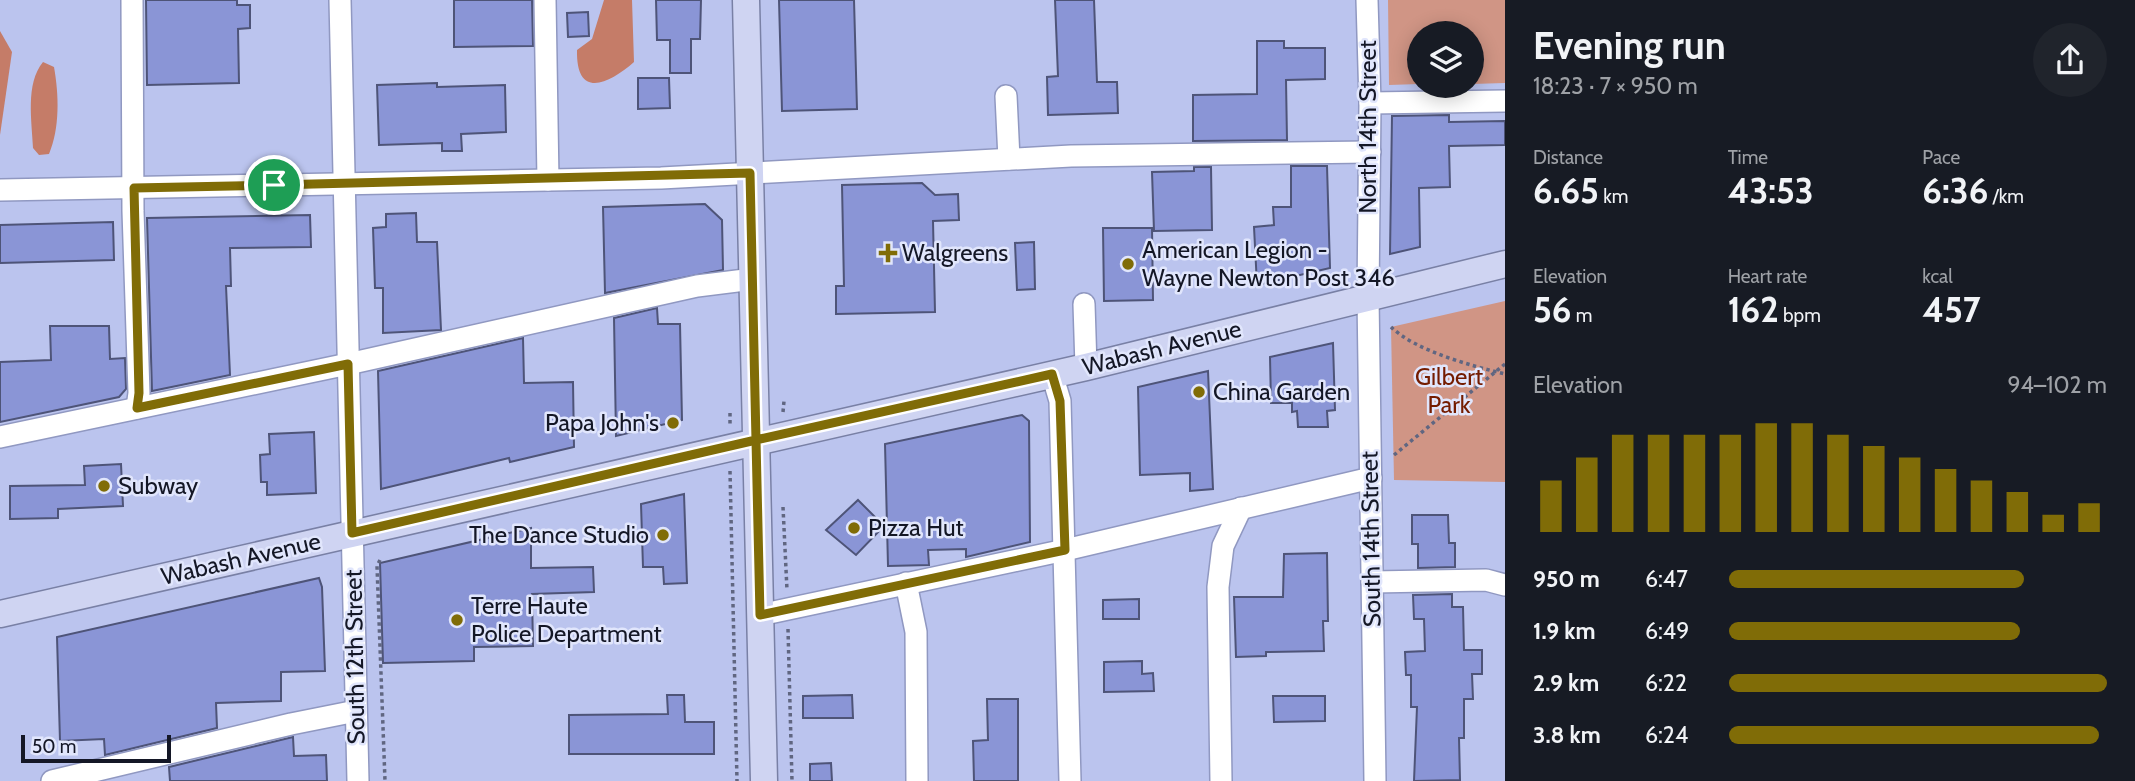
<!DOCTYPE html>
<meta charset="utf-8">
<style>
:root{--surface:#171b24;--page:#20242c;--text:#f1f3f6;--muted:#9ea1a6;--accent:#806c07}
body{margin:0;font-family:Cabin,sans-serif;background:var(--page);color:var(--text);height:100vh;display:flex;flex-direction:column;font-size:26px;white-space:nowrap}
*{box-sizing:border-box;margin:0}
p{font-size:23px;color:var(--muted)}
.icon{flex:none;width:38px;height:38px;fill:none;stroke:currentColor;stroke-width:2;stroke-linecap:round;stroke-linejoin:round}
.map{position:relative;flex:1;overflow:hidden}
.panel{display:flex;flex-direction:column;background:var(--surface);width:630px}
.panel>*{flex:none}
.controls{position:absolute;left:1407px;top:21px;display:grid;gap:14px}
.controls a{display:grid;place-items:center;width:77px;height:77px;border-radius:50%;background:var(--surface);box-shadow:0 4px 18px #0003;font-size:35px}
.scale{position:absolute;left:21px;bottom:18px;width:150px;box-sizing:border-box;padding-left:7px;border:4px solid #141726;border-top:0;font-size:19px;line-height:24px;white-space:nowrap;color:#141726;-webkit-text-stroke:5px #e1e6fc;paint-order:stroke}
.pin{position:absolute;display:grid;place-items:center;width:60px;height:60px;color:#fff;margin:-30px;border:4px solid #fff;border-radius:50%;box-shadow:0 2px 7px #0007}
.round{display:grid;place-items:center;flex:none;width:74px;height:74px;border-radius:37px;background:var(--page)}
.head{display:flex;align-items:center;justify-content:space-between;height:119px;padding:0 28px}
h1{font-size:38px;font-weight:700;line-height:52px}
.figures{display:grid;grid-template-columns:repeat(3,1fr);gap:10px;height:119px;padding:7px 28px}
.figures div{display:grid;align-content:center}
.figures b{font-size:35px;font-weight:700}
.figures small{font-size:19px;font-weight:400}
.figures p{font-size:19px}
.chart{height:196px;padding:14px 28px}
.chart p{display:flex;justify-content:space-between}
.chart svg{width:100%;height:126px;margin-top:7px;stroke:var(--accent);stroke-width:6}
ul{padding:0 28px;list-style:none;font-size:23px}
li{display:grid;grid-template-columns:112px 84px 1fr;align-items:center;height:52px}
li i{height:18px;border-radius:9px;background:var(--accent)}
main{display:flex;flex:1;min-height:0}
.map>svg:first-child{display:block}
.green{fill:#d09585}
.forest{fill:#c57c68}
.building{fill:#8a95d6;stroke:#4e5478;stroke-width:2}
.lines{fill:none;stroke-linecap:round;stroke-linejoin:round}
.minor-casing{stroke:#9098c1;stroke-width:24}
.major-casing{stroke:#7980a5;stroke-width:29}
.path{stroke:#606681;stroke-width:3.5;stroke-dasharray:3.5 3.5;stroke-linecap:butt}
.minor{stroke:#fff;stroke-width:21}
.major{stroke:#cfd4f2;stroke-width:26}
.route-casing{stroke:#fff;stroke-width:14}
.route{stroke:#806c07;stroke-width:9}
.poi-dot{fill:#806c07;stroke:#e1e6fc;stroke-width:2.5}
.labels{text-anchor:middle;stroke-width:5;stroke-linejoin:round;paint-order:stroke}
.street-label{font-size:24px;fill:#141726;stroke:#e1e6fc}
.poi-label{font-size:24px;fill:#141726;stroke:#e1e6fc;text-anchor:start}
.park-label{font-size:24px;fill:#741c00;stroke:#e1e6fc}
</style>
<main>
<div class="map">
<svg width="1505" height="781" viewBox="0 0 1505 781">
<rect width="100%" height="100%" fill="#bbc4ee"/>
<g class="green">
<polygon points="1388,0 1505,0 1505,83 1472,84 1472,33 1419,33 1419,84 1389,85"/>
<polygon points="1505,301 1505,482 1394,480 1391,327"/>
</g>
<g class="forest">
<path d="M604,0H632L634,62C609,84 576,100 577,50L592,39Z"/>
<polygon points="0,31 12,52 0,135"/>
<path d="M43,62L54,67C59,95 60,128 49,154L39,155L33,148C32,121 25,84 43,62Z"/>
</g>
<g class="building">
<polygon points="146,0 237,0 237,5 250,5 250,28 238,29 239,83 147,85"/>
<polygon points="454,0 532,0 533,46 454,47"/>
<polygon points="656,0 701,0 700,39 691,39 691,73 670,73 670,40 657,40"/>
<polygon points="779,0 854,0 857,109 782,111"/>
<polygon points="1055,0 1094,0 1097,82 1117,82 1118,113 1048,115 1047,77 1058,76"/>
<polygon points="588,12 589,36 568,37 567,13"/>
<polygon points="1257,41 1284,41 1284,48 1325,48 1325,79 1286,80 1287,140 1193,141 1193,95 1257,94"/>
<polygon points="638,78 669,78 670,108 638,109"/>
<polygon points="437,83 437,87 505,85 506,132 461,134 462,151 442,151 442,143 379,145 377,85"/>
<polygon points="1449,115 1449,122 1505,121 1505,145 1449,146 1450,187 1419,188 1420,247 1390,254 1392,116"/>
<polygon points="1291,166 1327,166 1330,268 1257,285 1254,227 1274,225 1273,207 1291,207"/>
<polygon points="1194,167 1211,167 1212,230 1154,231 1152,172 1194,171"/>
<polygon points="922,183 935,195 958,194 959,220 933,221 935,312 836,314 836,286 844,286 842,185"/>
<polygon points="705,204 722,220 723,270 605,293 603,207"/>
<polygon points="416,213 417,242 437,242 441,330 383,333 383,288 375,288 373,228 386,227 386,214"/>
<polygon points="310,215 311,247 230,248 231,286 226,286 230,375 152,391 147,218"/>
<polygon points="113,222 114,260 0,263 0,225"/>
<polygon points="1103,228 1152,228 1153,300 1104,301"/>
<polygon points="1034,242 1035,289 1017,290 1015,243"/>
<polygon points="657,308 658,324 680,324 682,420 616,436 614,318"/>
<polygon points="50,326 109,326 110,359 125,358 126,389 119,397 0,422 0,362 51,360"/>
<polygon points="523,338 524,383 573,382 574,447 510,462 509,458 381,489 378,371"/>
<polygon points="1333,343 1335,410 1327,411 1328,427 1298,427 1297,411 1292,412 1292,403 1271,403 1270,357"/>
<polygon points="1208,371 1213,489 1190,491 1190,473 1140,475 1138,387"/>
<polygon points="1022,415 1029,421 1030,542 966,557 966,549 928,550 929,565 888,566 885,444"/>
<polygon points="314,432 316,493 267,495 267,482 261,482 260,455 270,454 269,434"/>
<polygon points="121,464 123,506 58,509 58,518 10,519 10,486 85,485 84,466"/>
<polygon points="684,494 687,583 664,584 663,567 643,567 641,504"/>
<polygon points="858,500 884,526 856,555 826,530"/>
<polygon points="1412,515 1448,515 1449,543 1455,543 1455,567 1418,568 1418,544 1412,544"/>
<polygon points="531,528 531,568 593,567 594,592 532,594 533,646 474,647 474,661 383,663 380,563"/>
<polygon points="1327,553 1328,621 1323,621 1324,651 1266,652 1266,656 1236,657 1234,597 1283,597 1284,554"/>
<polygon points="319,578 322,587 325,671 281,672 281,701 216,703 217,728 105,755 104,739 60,741 57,637"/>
<polygon points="1452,594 1452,607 1463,607 1464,650 1482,650 1482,674 1472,674 1473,699 1464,699 1464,738 1459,738 1460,780 1414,781 1417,707 1411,707 1411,675 1406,675 1405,652 1425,651 1424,619 1414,619 1413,595"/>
<polygon points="1139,599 1139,619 1103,619 1103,600"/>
<polygon points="1142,661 1142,674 1153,673 1154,691 1104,692 1104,662"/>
<polygon points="667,695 684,695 685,722 714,722 714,754 569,754 569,715 668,714"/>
<polygon points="852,695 853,718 803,718 803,696"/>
<polygon points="1273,696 1325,696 1325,721 1274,722"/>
<polygon points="987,699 1018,699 1018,781 974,781 973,741 988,740"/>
<polygon points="293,737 294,756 326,755 327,781 170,781 169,767"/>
<polygon points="831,763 832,781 810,781 810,764"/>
</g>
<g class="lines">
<g class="minor-casing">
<g id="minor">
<polyline points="132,0 133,211 139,393 137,408"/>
<polyline points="340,0 358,781"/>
<polyline points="545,0 548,180"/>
<polyline points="1367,0 1370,103 1368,297 1375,781"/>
<polyline points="1006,96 1009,159"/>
<polyline points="1370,103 1505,101"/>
<polyline points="0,190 661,178 1071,156 1370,152"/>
<polyline points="1084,304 1086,367"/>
<polyline points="1052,374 1060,401 1070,781"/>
<polyline points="0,437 348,364 697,286 753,279"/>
<polyline points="1372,582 1486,580 1505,585"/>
<polyline points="906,583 916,632 917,781"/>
<polyline points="760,615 1065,550 1371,478"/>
<polyline points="52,781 291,724 356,711"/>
<polyline points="1221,781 1218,587 1223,546 1241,508"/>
</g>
</g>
<g class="major-casing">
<g id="major">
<polyline points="746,0 764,781"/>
<polyline points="0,614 1086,367 1505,264"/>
</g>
</g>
<g class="path">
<path d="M1391,327C1416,351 1472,366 1505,374"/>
<polyline points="783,412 784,401"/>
<polyline points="730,413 730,425"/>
<polyline points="1394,455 1505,364"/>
<polyline points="730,471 737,781"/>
<polyline points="783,507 787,590"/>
<polyline points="380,560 377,566 385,781"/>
<polyline points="788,629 792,781"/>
</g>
<use href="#minor" class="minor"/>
<use href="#major" class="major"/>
</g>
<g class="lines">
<g class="route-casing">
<polyline id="route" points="274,185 134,188 139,393 137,408 348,364 352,533 756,440 760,615 1065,550 1060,401 1052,374 756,440 750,173 274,185"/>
</g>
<use href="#route" class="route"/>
</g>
<g class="poi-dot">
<path d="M884.5 242.5h7v7h7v7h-7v7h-7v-7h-7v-7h7z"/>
<circle cx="1128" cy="264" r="7"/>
<circle cx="1199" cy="392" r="7"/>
<circle cx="673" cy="423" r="7"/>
<circle cx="104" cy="486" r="7"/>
<circle cx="854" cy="528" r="7"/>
<circle cx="663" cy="535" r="7"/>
<circle cx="457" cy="620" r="7"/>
</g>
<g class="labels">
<g class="street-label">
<text transform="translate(1368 127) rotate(-90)" y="8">North 14th Street</text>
<text transform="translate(1162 348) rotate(-14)" y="8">Wabash Avenue</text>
<text transform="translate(1371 539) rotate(-91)" y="8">South 14th Street</text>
<text transform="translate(241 559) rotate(-13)" y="8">Wabash Avenue</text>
<text transform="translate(355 657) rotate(-91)" y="8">South 12th Street</text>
</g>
<g class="poi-label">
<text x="1142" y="258">American Legion -<tspan x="1142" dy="28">Wayne Newton Post 346</tspan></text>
<text x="902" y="261">Walgreens</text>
<text x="1213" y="400">China Garden</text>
<text x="659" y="431" text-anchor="end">Papa John's</text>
<text x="118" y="494">Subway</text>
<text x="868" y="536">Pizza Hut</text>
<text x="649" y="543" text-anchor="end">The Dance Studio</text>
<text x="471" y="614">Terre Haute<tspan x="471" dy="28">Police Department</tspan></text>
</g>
<g class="park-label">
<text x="1449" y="385">Gilbert<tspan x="1449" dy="28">Park</tspan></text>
</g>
</g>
</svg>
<div class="controls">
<a><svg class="icon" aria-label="layers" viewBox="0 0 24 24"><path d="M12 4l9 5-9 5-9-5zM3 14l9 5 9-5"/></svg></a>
</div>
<div class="scale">50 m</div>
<div class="pin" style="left:274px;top:185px;background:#1e9e55"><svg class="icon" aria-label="arrive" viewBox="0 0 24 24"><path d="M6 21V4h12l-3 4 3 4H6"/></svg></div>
</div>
<section class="panel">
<div class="head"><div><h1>Evening run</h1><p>18:23 · 7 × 950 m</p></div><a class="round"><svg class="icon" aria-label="share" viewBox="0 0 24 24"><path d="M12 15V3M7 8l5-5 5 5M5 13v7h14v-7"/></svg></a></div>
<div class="figures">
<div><p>Distance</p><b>6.65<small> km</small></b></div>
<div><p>Time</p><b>43:53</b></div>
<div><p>Pace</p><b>6:36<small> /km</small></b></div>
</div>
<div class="figures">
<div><p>Elevation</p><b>56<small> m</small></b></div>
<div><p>Heart rate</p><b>162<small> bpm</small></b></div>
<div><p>kcal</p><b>457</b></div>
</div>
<div class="chart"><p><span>Elevation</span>94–102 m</p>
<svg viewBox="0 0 160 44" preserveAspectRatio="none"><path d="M5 44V26M15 44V18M25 44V10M35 44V10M45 44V10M55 44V10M65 44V6M75 44V6M85 44V10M95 44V14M105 44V18M115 44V22M125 44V26M135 44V30M145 44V38M155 44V34"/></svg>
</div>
<ul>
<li><b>950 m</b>6:47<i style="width:78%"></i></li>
<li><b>1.9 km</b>6:49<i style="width:77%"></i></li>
<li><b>2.9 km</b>6:22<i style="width:100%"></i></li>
<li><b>3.8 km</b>6:24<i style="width:98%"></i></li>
</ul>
</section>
</main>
